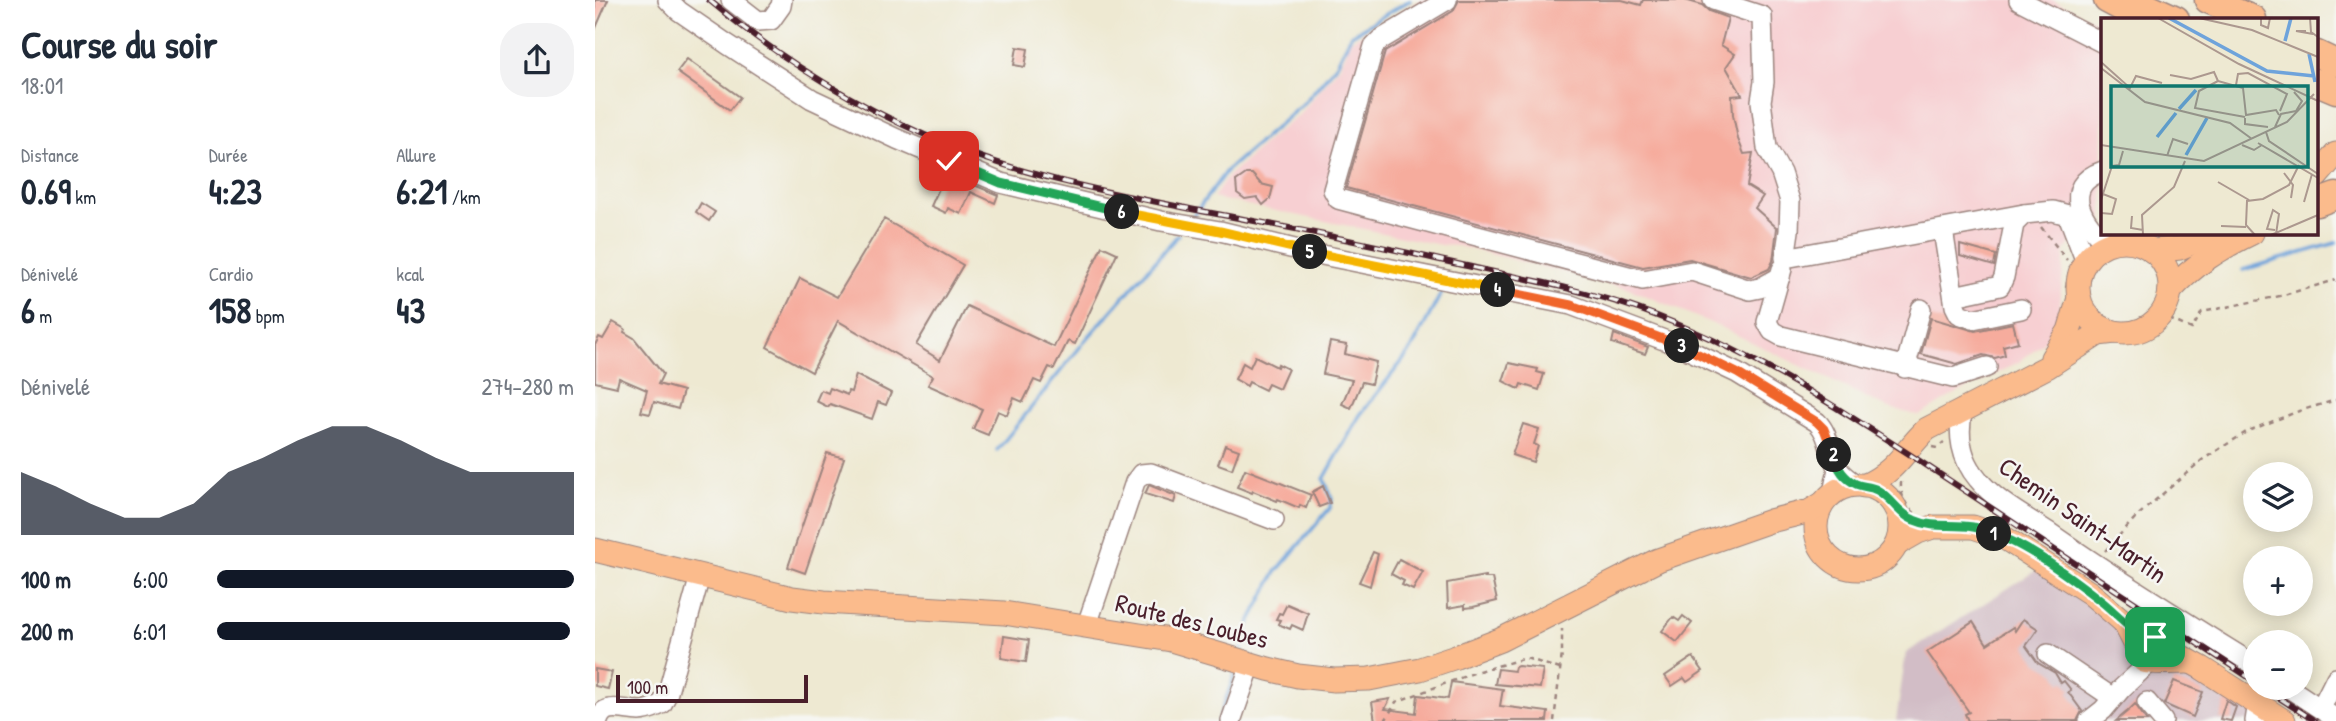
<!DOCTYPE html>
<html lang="fr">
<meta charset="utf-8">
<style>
:root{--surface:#fff;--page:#f2f2f3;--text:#1f2937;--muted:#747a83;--accent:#111827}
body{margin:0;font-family:"Patrick Hand",sans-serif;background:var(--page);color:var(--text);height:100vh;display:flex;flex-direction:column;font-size:26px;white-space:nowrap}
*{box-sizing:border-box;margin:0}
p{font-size:23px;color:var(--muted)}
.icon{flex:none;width:38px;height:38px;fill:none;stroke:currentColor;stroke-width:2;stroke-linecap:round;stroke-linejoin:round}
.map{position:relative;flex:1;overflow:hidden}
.drawer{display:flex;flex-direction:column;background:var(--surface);width:595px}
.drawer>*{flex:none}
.controls{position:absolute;left:1648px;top:462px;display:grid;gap:14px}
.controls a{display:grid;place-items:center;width:70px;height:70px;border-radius:50%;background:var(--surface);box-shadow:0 4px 18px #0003;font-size:35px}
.scale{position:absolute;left:21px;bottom:18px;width:192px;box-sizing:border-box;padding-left:7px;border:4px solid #4a1f2b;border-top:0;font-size:19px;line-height:24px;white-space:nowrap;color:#4a1f2b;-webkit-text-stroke:5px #f6f6f2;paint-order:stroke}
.pin{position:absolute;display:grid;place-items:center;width:60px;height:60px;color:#fff;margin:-30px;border-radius:14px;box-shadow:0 4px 10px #0006}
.km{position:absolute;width:35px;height:35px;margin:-18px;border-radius:50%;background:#222;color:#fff;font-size:19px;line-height:35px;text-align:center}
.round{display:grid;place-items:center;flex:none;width:74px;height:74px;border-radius:28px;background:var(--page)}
.summary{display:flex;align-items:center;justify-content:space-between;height:119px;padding:0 21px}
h1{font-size:38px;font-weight:800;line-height:52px}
.figures{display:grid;grid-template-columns:repeat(3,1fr);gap:10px;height:119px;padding:7px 21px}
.figures div{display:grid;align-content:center}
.figures b{font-size:35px;font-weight:800}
.figures small{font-size:19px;font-weight:400}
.figures p{font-size:19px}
.chart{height:196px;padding:14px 21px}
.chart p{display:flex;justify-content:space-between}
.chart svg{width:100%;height:126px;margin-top:7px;fill:var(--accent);opacity:.7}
ul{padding:0 21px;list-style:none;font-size:23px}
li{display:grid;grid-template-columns:112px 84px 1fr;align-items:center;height:52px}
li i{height:18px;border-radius:9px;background:var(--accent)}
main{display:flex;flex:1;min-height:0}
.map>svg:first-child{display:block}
.built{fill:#f7cfd2}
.industrial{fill:#d2bdc6}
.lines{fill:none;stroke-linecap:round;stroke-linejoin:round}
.stream{stroke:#6ea3db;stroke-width:3.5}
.building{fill:#f6ac9d}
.minor-casing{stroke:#9c847e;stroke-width:22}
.major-casing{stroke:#9c847e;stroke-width:25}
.highway-casing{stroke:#9c847e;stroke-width:29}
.path{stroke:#9c847e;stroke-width:2.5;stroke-dasharray:5 5;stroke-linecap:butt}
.minor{stroke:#fff;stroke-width:19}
.major{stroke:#fbbb8c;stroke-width:23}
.highway{stroke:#fbbb8c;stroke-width:26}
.rail-casing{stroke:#4a1f2b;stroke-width:6}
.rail{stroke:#f6f6f2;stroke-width:3.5;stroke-dasharray:10;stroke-linecap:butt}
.split-1-casing{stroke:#fff;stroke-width:14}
.split-2-casing{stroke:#fff;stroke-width:14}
.split-3-casing{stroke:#fff;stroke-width:14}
.split-4-casing{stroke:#fff;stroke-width:14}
.split-5-casing{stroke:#fff;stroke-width:14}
.split-6-casing{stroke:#fff;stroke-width:14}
.split-7-casing{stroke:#fff;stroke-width:14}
.split-1{stroke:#22a559;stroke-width:9}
.split-2{stroke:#22a559;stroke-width:9}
.split-3{stroke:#f0652b;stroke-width:9}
.split-4{stroke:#f0652b;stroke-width:9}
.split-5{stroke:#f5b400;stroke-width:9}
.split-6{stroke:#f5b400;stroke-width:9}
.split-7{stroke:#22a559;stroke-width:9}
.labels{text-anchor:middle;stroke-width:5;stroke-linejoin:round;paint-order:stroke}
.street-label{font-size:26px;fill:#4a1f2b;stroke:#f6f6f2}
.inset-river{fill:none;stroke:#6ea3db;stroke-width:3.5}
.inset-road{fill:none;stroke:#ac988f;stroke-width:2}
.view{fill:#0f766e;fill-opacity:0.15;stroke:#0f766e;stroke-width:3.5}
.inset-edge{fill:none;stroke:#4a1f2b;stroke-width:3.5}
</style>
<main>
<section class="drawer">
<div class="summary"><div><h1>Course du soir</h1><p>18:01</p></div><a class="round"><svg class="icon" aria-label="share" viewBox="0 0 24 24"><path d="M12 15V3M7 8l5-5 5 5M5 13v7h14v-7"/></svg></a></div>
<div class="figures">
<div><p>Distance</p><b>0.69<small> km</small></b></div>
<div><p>Durée</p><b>4:23</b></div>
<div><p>Allure</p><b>6:21<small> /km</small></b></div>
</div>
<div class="figures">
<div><p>Dénivelé</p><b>6<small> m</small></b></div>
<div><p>Cardio</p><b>158<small> bpm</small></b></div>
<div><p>kcal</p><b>43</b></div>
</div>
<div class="chart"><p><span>Dénivelé</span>274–280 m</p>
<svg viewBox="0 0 160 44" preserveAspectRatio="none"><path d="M0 44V22L10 27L20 33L30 38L40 38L50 33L60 22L70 17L80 11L90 6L100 6L110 11L120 17L130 22L140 22L150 22L160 22V44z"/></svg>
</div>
<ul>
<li><b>100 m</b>6:00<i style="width:100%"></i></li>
<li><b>200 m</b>6:01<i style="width:99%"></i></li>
</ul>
</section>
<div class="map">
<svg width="1741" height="721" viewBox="0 0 1741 721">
<rect width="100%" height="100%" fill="#f6f6f2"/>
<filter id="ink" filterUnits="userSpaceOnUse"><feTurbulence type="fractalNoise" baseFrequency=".0143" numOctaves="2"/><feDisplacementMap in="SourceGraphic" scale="14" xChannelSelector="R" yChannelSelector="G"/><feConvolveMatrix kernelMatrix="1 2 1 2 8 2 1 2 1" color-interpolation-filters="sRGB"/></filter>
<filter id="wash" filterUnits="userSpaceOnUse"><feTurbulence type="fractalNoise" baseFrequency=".00686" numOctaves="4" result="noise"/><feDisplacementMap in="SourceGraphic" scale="28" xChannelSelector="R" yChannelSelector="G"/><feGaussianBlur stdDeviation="1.57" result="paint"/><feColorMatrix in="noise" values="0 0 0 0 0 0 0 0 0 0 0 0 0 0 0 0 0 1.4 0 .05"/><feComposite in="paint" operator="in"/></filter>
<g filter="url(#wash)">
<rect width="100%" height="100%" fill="#eee9d2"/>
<polygon class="built" points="826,0 1458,0 1508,25 1508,219 1486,230 1470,250 1463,320 1450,341 1424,362 1355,397 1324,416 1291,407 1123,326 1032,288 863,246 846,245 618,198 633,176 682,132 703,116 746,65 756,40"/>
<polygon class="industrial" points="1445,568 1673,721 1301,721 1311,653"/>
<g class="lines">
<g class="stream">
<polyline points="598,216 631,171 710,102 742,64 756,35 815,0"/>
<polyline points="1648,270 1741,243"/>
<polyline points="402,450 490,341 583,235"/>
<polyline points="647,649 654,624 681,572 735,508 737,499 729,479 765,415 816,350 849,288"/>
<polyline points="623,721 641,671"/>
</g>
</g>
<g id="blocks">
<g class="building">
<polygon points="0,0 13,0 0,30"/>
<polygon points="864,0 1027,0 1046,5 1048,0 1090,0 1107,5 1114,11 1133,18 1126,45 1140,54 1131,67 1147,95 1137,96 1138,115 1143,139 1149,154 1158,153 1152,186 1168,196 1160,208 1182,228 1178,261 1174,269 1156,277 1095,259 1048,267 751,188 790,52 858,11"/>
<polygon points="422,47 433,49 430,67 419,65"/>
<polygon points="92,59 145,97 135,110 82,72"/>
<polygon points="331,165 403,195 400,203 376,192 366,214 353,208 351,213 336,206 346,184 327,175"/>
<polygon points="651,174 657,174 666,184 678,187 675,199 668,205 662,197 650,199 642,193 641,181"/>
<polygon points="106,203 120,212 114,221 101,212"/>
<polygon points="289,219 368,265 321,345 345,360 372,306 459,347 507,246 522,253 480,344 473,341 459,369 454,367 446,383 439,380 428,402 419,398 412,415 403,411 393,435 378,429 387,409 333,385 338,376 243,321 217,372 172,347 205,278 242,297"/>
<polygon points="1365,245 1401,255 1399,266 1365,256"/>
<polygon points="1336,318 1380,331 1418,323 1423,342 1408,346 1410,355 1400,358 1388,355 1362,364 1326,354"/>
<polygon points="18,322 30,329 29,332 39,338 68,374 63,384 88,391 83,409 59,402 55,414 46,412 52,390 24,378 22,387 0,382 0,345 4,337 8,339"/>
<polygon points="1019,334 1053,347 1050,354 1017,343"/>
<polygon points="735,342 752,345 750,354 781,362 776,384 767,382 756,408 747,404 757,380 728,374"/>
<polygon points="660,356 682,367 683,364 693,369 684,389 673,384 670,390 654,382 652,386 640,379 648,363 655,367"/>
<polygon points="914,363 943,369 942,372 949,374 944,390 926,384 924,389 908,381"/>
<polygon points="261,375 296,393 291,405 283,402 277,419 235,404 233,407 221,401 226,390 233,393 235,388 252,395 253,391 256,392"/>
<polygon points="928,424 944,429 939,444 943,446 938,462 917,455"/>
<polygon points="630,445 644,450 637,469 623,464"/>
<polygon points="232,453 249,458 210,573 193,567"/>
<polygon points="650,469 716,495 711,508 705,505 704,508 683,499 682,501 658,491 657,493 642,487"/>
<polygon points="554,485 581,496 579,503 550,494"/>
<polygon points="728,486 735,503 724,507 717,492"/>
<polygon points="778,552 783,554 775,586 764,582"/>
<polygon points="804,559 828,572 818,590 807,585 809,581 796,574"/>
<polygon points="890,576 890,578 897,578 902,601 878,607 870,608 870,605 853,608 852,583"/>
<polygon points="692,604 713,613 708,630 697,625 695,629 683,624 685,620 681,619 684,613 687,614"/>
<polygon points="1088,616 1097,623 1082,642 1067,631 1078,617 1084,621"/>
<polygon points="1428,619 1443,629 1431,646 1443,663 1460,673 1466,683 1469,681 1476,690 1473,692 1487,711 1482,721 1373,721 1370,714 1374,712 1332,652 1378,622 1392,644 1418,627 1420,631"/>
<polygon points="409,636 434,640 431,662 406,658"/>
<polygon points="1098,657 1108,671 1092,682 1089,678 1077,686 1070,676"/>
<polygon points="923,666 948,669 945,688 900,684 903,669 919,671 920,667"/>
<polygon points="0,669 17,672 13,689 0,686"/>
<polygon points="1579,681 1608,692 1598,717 1569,704"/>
<polygon points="856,682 908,689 905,706 953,712 952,721 780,721 777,702 795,699 790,709 821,713 823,695 853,699"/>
<polygon points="1631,700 1641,707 1636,721 1625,719"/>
<polygon points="1540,704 1552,721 1521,721 1534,710"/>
</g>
</g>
</g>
<g filter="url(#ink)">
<use href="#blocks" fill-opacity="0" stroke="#9c847e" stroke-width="2"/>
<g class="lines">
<g class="minor-casing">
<g id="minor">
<path d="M73,0L84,11L132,44L217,99L302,139L406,183L566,221L625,231L712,252L976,305L1085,346L1142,373L1222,422C1236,436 1233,455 1244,470C1248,476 1256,481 1262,485"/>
<polyline points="136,0 163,21 176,20 186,6 187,0"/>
<polyline points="852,0 785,40 779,46 738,190 743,199 1048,280 1097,271 1155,290 1165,288 1185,277"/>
<polyline points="1118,0 1167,16 1169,82 1166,101 1172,148 1186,173 1195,201 1194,231 1190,258 1429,214 1458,211 1473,215 1491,262"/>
<polyline points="1424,0 1508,43"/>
<path d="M1508,171C1464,186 1488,224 1513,244"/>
<polyline points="1348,230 1360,306 1364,314 1378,319 1426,309"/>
<polyline points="1187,269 1172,322 1177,331 1186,336 1358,378 1392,367"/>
<polyline points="1359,296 1405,286 1409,277 1419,224 1429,214"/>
<polyline points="1310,368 1326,309"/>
<path d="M1368,409C1362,434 1366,459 1383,479C1401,502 1431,517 1455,533C1522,580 1592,623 1661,666"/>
<polyline points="1238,493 1243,469"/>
<polyline points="492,625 540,482 546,474 556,473 679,520"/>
<polyline points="1453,654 1518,698"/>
<polyline points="1694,688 1741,719"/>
<polyline points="1552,702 1568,721"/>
<polyline points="1726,708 1741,678"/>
<path d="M3,721C9,701 28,711 44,711C53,711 60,707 67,704L73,692L105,576"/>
<polyline points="636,721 656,664"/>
<polyline points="1494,721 1508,710 1526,689 1554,663"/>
<polyline points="1660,721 1663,703"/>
</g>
</g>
<g class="major-casing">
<g id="major">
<polyline points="1722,176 1741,154"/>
<circle cx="1529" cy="287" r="46"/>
<polyline points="1557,251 1585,248 1620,233"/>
<path d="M1575,291C1600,264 1624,249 1657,233"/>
<polyline points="1457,358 1474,331 1484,298"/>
<circle cx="1263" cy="527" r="42"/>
<path d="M1269,486C1302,471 1308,452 1332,429L1452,367L1503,334L1520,332"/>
<polyline points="1302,544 1323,532 1338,527 1378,527 1408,537 1495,593 1529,622 1544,632 1564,639 1569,647 1607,668 1689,721"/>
<polyline points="0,550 197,598 229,602 409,613 576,640 673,669 703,676 739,680 774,679 825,669 861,657 905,640 1063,560 1175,521 1215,511 1227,504"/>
<path d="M1529,622L1549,661C1558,664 1581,662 1592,662"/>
</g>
</g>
<g class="highway-casing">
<g id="highway">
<polyline points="1512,0 1548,19"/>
<polyline points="1539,0 1581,19"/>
<polyline points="1613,0 1658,19"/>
<polyline points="1722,54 1741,63"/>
<polyline points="1722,82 1741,90"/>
<polyline points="1722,203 1741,196"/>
</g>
</g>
<g class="path">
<polyline points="1446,227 1472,260"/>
<polyline points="1471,287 1475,266"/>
<polyline points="1565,315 1597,329 1607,312 1685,296 1741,280"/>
<polyline points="1536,341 1554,336 1551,327"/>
<polyline points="1337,447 1342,448 1349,442"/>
<path d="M1306,482C1305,495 1311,508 1323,515"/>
<polyline points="1510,551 1541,517 1607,460 1653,431 1704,411 1741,400"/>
<polyline points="790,721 801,702 884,671 931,658 965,669"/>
<polyline points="959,721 967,654 967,629"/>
</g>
<use href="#minor" class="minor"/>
<use href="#major" class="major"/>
<use href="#highway" class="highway"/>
<g class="rail-casing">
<g id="rail">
<path d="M114,0C187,61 267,110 356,146C436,178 521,194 606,211C693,227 781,245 867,265C926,278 986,289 1043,309C1160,350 1262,420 1366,488C1464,553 1562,617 1661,682"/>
<polyline points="1669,688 1720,721"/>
</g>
</g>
<use href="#rail" class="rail"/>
</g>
</g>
<g class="lines" filter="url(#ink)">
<g class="split-1-casing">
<path id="split-1" d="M1399,534C1433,545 1478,579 1506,601C1523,614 1537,634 1560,637"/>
</g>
<g class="split-2-casing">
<path id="split-2" d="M1239,455C1242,467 1248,478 1261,484C1267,487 1275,486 1282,490C1297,498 1302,513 1319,520C1339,529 1358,523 1378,527C1385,528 1393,532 1399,534"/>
</g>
<g class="split-3-casing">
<polyline id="split-3" points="1087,346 1142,373 1222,422 1229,429 1239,455"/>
</g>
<g class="split-4-casing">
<polyline id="split-4" points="903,290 976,305 1087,346"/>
</g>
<g class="split-5-casing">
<polyline id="split-5" points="715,252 903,290"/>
</g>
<g class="split-6-casing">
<polyline id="split-6" points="527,212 625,231 715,252"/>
</g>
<g class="split-7-casing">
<polyline id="split-7" points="354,161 406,183 527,212"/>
</g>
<use href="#split-1" class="split-1"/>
<use href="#split-2" class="split-2"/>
<use href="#split-3" class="split-3"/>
<use href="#split-4" class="split-4"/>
<use href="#split-5" class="split-5"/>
<use href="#split-6" class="split-6"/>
<use href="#split-7" class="split-7"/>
</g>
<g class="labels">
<g class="street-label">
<text transform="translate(1488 520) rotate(35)" y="9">Chemin Saint-Martin</text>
<text transform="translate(597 621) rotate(14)" y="9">Route des Loubes</text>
</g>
</g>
<g transform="translate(1506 18)">
<rect width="217" height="217" fill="#eee9d2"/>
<path class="inset-river" d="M68,0L166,53L213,58M184,23L190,0M208,36L214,64M78,91L95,72M56,119L75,95M85,137L106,100"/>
<path class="inset-road" d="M57,0L138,46L217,83M98,0L151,12L217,39M160,0V7L167,10L169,0M209,0L210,14L217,19M205,13H195L212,16M0,44L29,70L35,58L61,65M0,50L44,84L129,105L151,121M69,57L90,61L113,54L117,63M117,63L142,70L145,97L175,92L178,97M117,63L98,73L94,90L144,99M135,67L137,56L147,55L186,76L179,93M193,74L201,83L195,93M144,100V106L167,109M174,109L180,96L195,93M165,114L168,123L217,156M157,125L217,160M0,127L103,143L186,104L213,76M141,127L153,132L161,127M66,138L72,121L87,126M183,155L192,167L190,180M117,164L148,182M0,182L11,148L18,147L22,133M203,184L211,156M0,195L11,196L15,181L2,176M31,198L30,210L42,212M120,208L145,209M174,212L166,211L172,192L178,196L175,216M42,217L41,197L73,169L84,143M154,217L145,207L146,183L162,181L188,167L198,147M170,217L217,197"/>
<path class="view" d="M10,68H207V149H10Z"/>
<rect width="217" height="217" class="inset-edge"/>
</g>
</svg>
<div class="controls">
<a><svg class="icon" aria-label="layers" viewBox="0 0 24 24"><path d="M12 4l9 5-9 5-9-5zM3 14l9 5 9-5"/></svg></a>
<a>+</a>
<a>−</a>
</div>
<div class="scale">100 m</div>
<div class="pin" style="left:1560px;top:637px;background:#1e9e55"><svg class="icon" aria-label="arrive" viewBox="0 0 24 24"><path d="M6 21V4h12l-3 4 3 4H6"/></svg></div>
<div class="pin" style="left:354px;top:161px;background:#d93025"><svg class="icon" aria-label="check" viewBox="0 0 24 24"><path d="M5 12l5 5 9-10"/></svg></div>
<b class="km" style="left:1399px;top:534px">1</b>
<b class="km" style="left:1239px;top:455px">2</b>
<b class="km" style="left:1087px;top:346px">3</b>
<b class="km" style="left:903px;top:290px">4</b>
<b class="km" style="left:715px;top:252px">5</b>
<b class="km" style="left:527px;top:212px">6</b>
</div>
</main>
